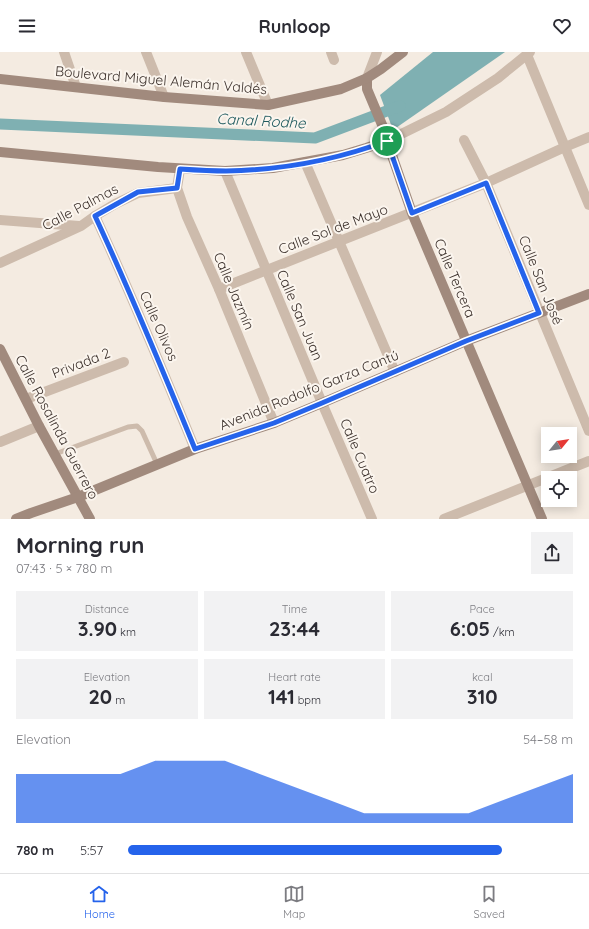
<!DOCTYPE html>
<meta charset="utf-8">
<style>
:root{--surface:#fff;--page:#f2f2f3;--text:#2b2b33;--muted:#7c7c81;--line:#e1e1e2;--accent:#2563eb}
body{margin:0;font-family:Quicksand,sans-serif;background:var(--page);color:var(--text);height:100vh;display:flex;flex-direction:column;font-size:15px;white-space:nowrap}
*{box-sizing:border-box;margin:0}
p{font-size:13px;color:var(--muted)}
.icon{flex:none;width:22px;height:22px;fill:none;stroke:currentColor;stroke-width:2;stroke-linecap:round;stroke-linejoin:round}
.map{position:relative;height:467px;overflow:hidden}
.side{display:flex;flex-direction:column;background:var(--surface);flex:1}
.side>*{flex:none}
.needle{width:26px;rotate:60deg}
.buttons{position:absolute;left:541px;top:375px;display:grid;gap:8px}
.buttons a{display:grid;place-items:center;width:36px;height:36px;border-radius:0px;background:var(--surface);box-shadow:0 2px 10px #0003;font-size:20px}
.pin{position:absolute;display:grid;place-items:center;width:34px;height:34px;color:#fff;margin:-17px;border:2px solid #fff;border-radius:50%;box-shadow:0 1px 4px #0007}
.round{display:grid;place-items:center;flex:none;width:42px;height:42px;border-radius:0px;background:var(--page)}
.headline{display:flex;align-items:center;justify-content:space-between;height:68px;padding:0 16px}
h1{font-size:22px;font-weight:700;line-height:30px}
.metrics{display:grid;grid-template-columns:repeat(3,1fr);gap:6px;height:68px;padding:4px 16px}
.metrics div{display:grid;align-content:center;border-radius:0px;background:var(--page);text-align:center}
.metrics b{font-size:20px;font-weight:700}
.metrics small{font-size:11px;font-weight:400}
.metrics p{font-size:11px}
.chart{height:112px;padding:8px 16px}
.chart p{display:flex;justify-content:space-between}
.chart svg{width:100%;height:72px;margin-top:4px;fill:var(--accent);opacity:.7}
ul{padding:0 16px;list-style:none;font-size:13px}
li{display:grid;grid-template-columns:64px 48px 1fr;align-items:center;height:30px}
li i{height:10px;border-radius:5px;background:var(--accent)}
header{display:flex;justify-content:space-between;align-items:center;height:52px;padding:0 16px;background:var(--surface);font-size:18px;font-weight:700}
.tabs{display:flex;justify-content:space-around;align-items:center;height:56px;border-top:1px solid var(--line);background:var(--surface);font-size:11px;color:var(--muted)}
.tabs a{display:grid;justify-items:center;gap:2px}
.tabs .active{color:var(--accent)}
.map>svg:first-child{display:block}
.water{fill:#7fb0b2}
.lines{fill:none;stroke-linecap:round;stroke-linejoin:round}
.canal{stroke:#7fb0b2;stroke-width:11}
.lane{stroke:#cdbbac;stroke-width:5}
.street{stroke:#cdbbac;stroke-width:10}
.secondary{stroke:#a18a7d;stroke-width:10}
.route-casing{stroke:#fff;stroke-width:8}
.route{stroke:#2563eb;stroke-width:5}
.labels{text-anchor:middle;stroke-width:4;stroke-linejoin:round;paint-order:stroke}
.street-label{font-size:14px;fill:#3b302b;stroke:#fbf5ee}
.water-label{font-size:15px;font-style:italic;fill:#1f5a5e;stroke:#fbf5ee}
</style>
<header><svg class="icon" aria-label="menu" viewBox="0 0 24 24"><path d="M4 6h16M4 12h16M4 18h16"/></svg>Runloop<svg class="icon" aria-label="heart" viewBox="0 0 24 24"><path d="M12 20l-8-8c-3-5 5-10 8-4 3-6 11-1 8 4z"/></svg></header>
<div class="map">
<svg width="589" height="467" viewBox="0 0 589 467">
<rect width="100%" height="100%" fill="#f4ebe1"/>
<polygon class="water" points="433,0 505,0 393,78 380,43"/>
<g class="lines">
<polyline class="canal" points="0,72 315,86 400,54"/>
<polyline class="lane" points="55,402 128,375 137,374 142,379 157,412"/>
<g class="street">
<polyline points="64,0 76,35"/>
<polyline points="146,0 164,45"/>
<polyline points="246,0 268,53"/>
<polyline points="331,0 334,8"/>
<polyline points="527,3 589,153"/>
<polyline points="367,26 377,0"/>
<polyline points="464,88 486,131 589,379"/>
<polyline points="387,89 446,60 498,26 530,0"/>
<polyline points="305,110 395,320"/>
<polyline points="180,117 177,136 187,165 219,237 274,371"/>
<polyline points="225,119 322,351 372,467"/>
<path d="M95,164C131,241 163,319 195,397"/>
<polyline points="0,168 79,174"/>
<polyline points="0,211 81,174 95,164 115,152 138,141 177,136"/>
<polyline points="219,237 486,131 565,95 589,85"/>
<polyline points="26,347 124,310"/>
<polyline points="0,390 39,374"/>
<polyline points="444,467 589,409"/>
</g>
<g class="secondary">
<polyline points="367,26 367,37 383,75 387,89 412,161 542,467"/>
<polyline points="0,27 164,45 268,53 341,37 367,26 381,17 403,0"/>
<polyline points="0,100 158,115 225,119 273,116 305,110 343,103 366,96 387,89"/>
<polyline points="0,297 39,374 90,467"/>
<polyline points="16,467 31,461 78,445 195,397 274,371 322,351 466,289 589,242"/>
</g>
</g>
<g class="lines">
<g class="route-casing">
<path id="route" d="M387,89L412,161L486,131L539,261L466,289L322,351L274,371L195,397C163,319 131,241 95,164L138,140L177,136L180,117C195,118 210,119 226,119C280,118 336,108 387,89Z"/>
</g>
<use href="#route" class="route"/>
</g>
<g class="labels">
<g class="street-label">
<text transform="translate(161 28) rotate(5)" y="5">Boulevard Miguel Alemán Valdés</text>
<text transform="translate(80 155) rotate(-28)" y="5">Calle Palmas</text>
<text transform="translate(333 177) rotate(-21)" y="5">Calle Sol de Mayo</text>
<text transform="translate(455 226) rotate(67)" y="5">Calle Tercera</text>
<text transform="translate(541 228) rotate(68)" y="5">Calle San José</text>
<text transform="translate(234 239) rotate(67)" y="5">Calle Jazmín</text>
<text transform="translate(300 263) rotate(67)" y="5">Calle San Juan</text>
<text transform="translate(159 274) rotate(66)" y="5">Calle Olivos</text>
<text transform="translate(81 311) rotate(-21)" y="5">Privada 2</text>
<text transform="translate(309 338) rotate(-22)" y="5">Avenida Rodolfo Garza Cantú</text>
<text transform="translate(57 375) rotate(62)" y="5">Calle Rosalinda Guerrero</text>
<text transform="translate(360 404) rotate(67)" y="5">Calle Cuatro</text>
</g>
<g class="water-label">
<text transform="translate(261 69) rotate(3)" y="5">Canal Rodhe</text>
</g>
</g>
</svg>
<div class="buttons">
<a><svg class="needle" viewBox="-14 -14 28 28"><path d="M0-13l5 13h-10z" fill="#e53935"/><path d="M0 13l5-13h-10z" fill="#7c7c81"/></svg></a>
<a><svg class="icon" aria-label="locate" viewBox="0 0 24 24"><circle cx="12" cy="12" r="6"/><path d="M12 2v4M12 18v4M2 12h4M18 12h4"/></svg></a>
</div>
<div class="pin" style="left:387px;top:89px;background:#1e9e55"><svg class="icon" aria-label="arrive" viewBox="0 0 24 24"><path d="M6 21V4h12l-3 4 3 4H6"/></svg></div>
</div>
<section class="side">
<div class="headline"><div><h1>Morning run</h1><p>07:43 · 5 × 780 m</p></div><a class="round"><svg class="icon" aria-label="share" viewBox="0 0 24 24"><path d="M12 15V3M7 8l5-5 5 5M5 13v7h14v-7"/></svg></a></div>
<div class="metrics">
<div><p>Distance</p><b>3.90<small> km</small></b></div>
<div><p>Time</p><b>23:44</b></div>
<div><p>Pace</p><b>6:05<small> /km</small></b></div>
</div>
<div class="metrics">
<div><p>Elevation</p><b>20<small> m</small></b></div>
<div><p>Heart rate</p><b>141<small> bpm</small></b></div>
<div><p>kcal</p><b>310</b></div>
</div>
<div class="chart"><p><span>Elevation</span>54–58 m</p>
<svg viewBox="0 0 160 44" preserveAspectRatio="none"><path d="M0 44V14L10 14L20 14L30 14L40 6L50 6L60 6L70 14L80 22L90 30L100 38L110 38L120 38L130 38L140 30L150 22L160 14V44z"/></svg>
</div>
<ul>
<li><b>780 m</b>5:57<i style="width:84%"></i></li>
</ul>
</section>
<nav class="tabs">
<a class="active"><svg class="icon" aria-label="home" viewBox="0 0 24 24"><path d="M3 11l9-7 9 7M6 9v11h12V9"/></svg>Home</a>
<a><svg class="icon" aria-label="map" viewBox="0 0 24 24"><path d="M3 6l6-2 6 2 6-2v14l-6 2-6-2-6 2zM9 4v14M15 6v14"/></svg>Map</a>
<a><svg class="icon" aria-label="saved" viewBox="0 0 24 24"><path d="M7 4h10v16l-5-4-5 4z"/></svg>Saved</a>
</nav>
